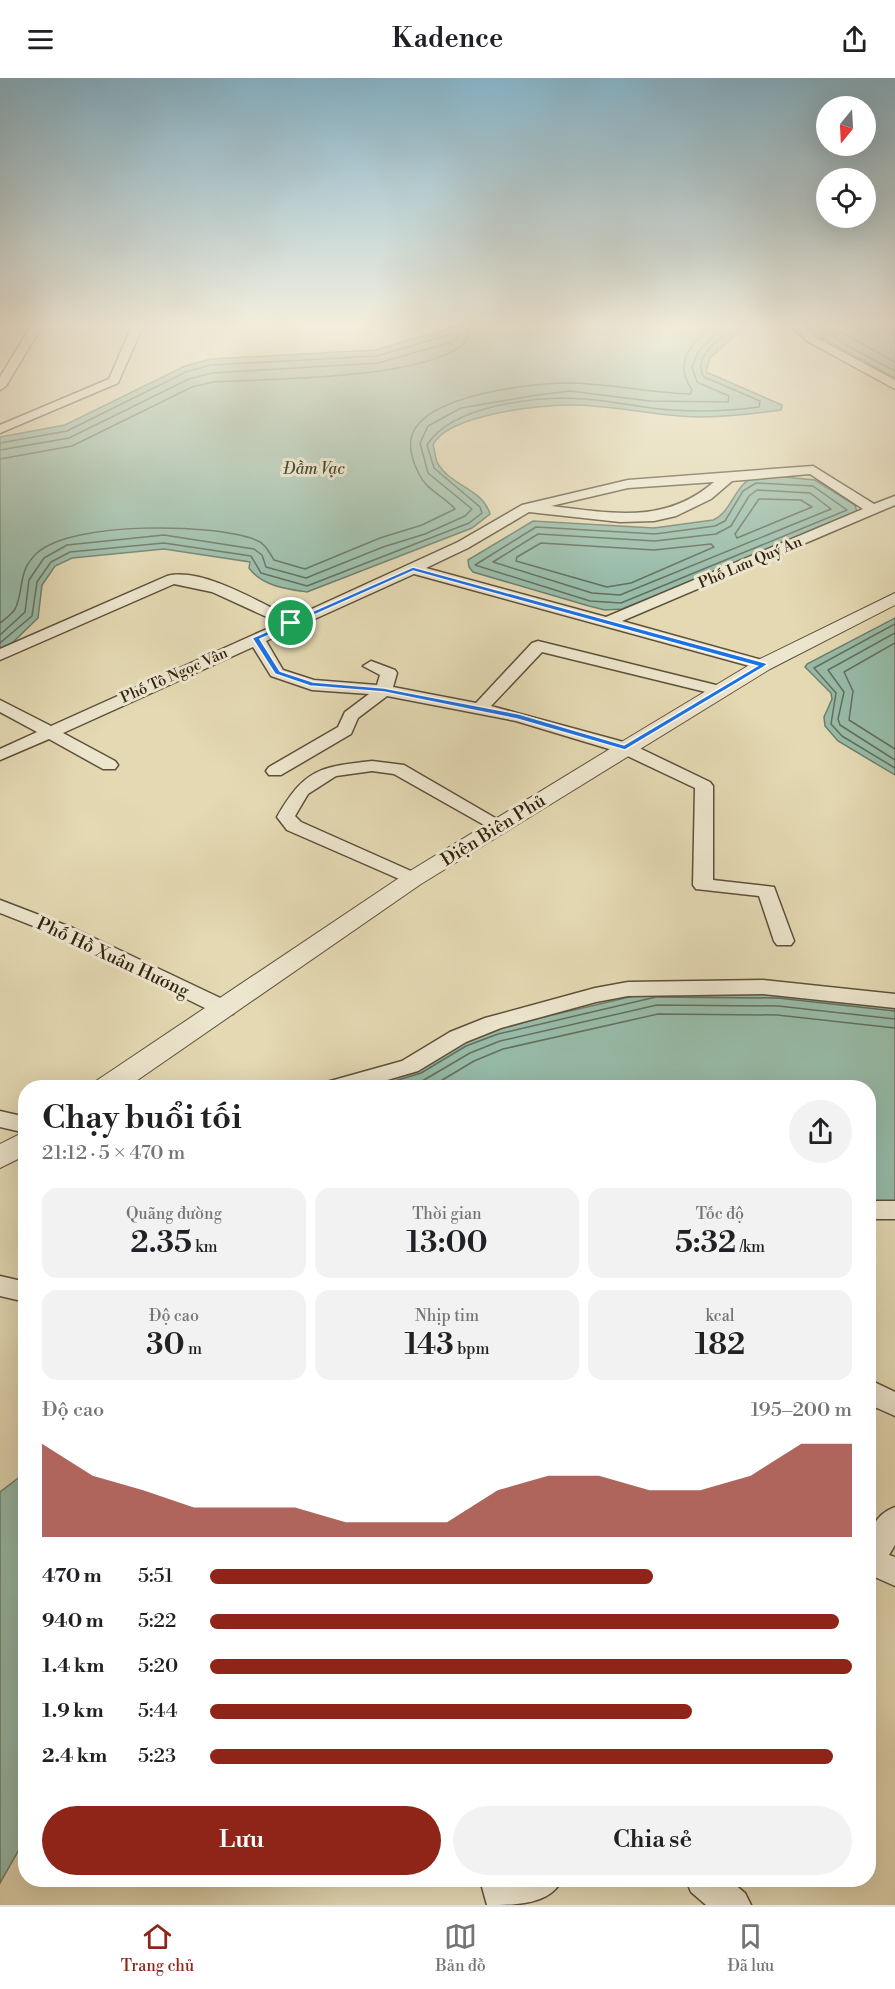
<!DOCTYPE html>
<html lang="vi">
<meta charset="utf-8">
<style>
:root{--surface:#fff;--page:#f2f2f2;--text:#202124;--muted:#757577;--line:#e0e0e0;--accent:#8f2418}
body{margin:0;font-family:"Libre Bodoni",serif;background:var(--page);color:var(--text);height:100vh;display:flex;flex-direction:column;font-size:22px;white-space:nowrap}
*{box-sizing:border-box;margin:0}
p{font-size:20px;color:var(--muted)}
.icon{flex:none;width:33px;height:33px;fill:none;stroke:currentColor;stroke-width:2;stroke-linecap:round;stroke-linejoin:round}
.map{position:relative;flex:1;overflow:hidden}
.sheet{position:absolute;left:18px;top:1002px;width:858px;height:807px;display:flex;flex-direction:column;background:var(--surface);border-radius:24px;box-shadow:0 6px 24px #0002}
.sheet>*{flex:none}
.needle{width:39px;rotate:198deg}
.tools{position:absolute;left:816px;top:18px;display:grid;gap:12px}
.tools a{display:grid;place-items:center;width:60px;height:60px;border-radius:50%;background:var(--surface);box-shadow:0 6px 24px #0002;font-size:30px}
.pin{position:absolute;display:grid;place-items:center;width:51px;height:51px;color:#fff;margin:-26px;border:3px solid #fff;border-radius:50%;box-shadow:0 2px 6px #0007}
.round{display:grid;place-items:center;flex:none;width:63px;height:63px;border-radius:32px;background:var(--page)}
.summary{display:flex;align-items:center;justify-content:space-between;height:102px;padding:0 24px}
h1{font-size:33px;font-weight:600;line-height:45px}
.figures{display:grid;grid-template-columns:repeat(3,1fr);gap:9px;height:102px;padding:6px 24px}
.figures div{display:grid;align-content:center;border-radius:15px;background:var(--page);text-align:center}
.figures b{font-size:30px;font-weight:600}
.figures small{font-size:16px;font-weight:400}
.figures p{font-size:16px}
.chart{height:168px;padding:12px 24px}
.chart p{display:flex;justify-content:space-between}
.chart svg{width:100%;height:108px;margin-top:6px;fill:var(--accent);opacity:.7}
.button{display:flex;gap:12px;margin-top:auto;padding:12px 24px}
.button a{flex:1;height:69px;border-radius:36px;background:var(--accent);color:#fff;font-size:24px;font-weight:600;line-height:69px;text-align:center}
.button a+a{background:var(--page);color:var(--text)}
ul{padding:0 24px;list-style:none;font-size:20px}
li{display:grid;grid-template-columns:96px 72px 1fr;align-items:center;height:45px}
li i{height:15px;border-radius:8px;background:var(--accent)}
header{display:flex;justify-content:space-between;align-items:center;height:78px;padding:0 24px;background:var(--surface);font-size:27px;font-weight:600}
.dock{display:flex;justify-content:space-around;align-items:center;height:84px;border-top:2px solid var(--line);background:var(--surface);font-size:16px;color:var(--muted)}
.dock a{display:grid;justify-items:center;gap:3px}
.dock .current{color:var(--accent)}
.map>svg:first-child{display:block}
.water{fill:#97bba8;stroke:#6e7e6c;stroke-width:1.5}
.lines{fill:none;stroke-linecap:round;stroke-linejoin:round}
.shore{stroke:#646f5c;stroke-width:1.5}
.minor-casing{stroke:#5e503a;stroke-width:3}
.tertiary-casing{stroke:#5e503a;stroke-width:2}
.minor{fill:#ede6ce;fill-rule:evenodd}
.tertiary{fill:#ede6ce;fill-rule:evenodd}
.route{fill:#1a73e8;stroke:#fff;stroke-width:1.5;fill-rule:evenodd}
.labels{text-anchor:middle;stroke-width:6;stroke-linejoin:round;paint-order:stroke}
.far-street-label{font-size:15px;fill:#312311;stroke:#ede6ce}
.far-water-label{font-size:16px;font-style:italic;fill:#4a4937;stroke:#ede6ce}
.street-label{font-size:18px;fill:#312311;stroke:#ede6ce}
</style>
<header><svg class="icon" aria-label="menu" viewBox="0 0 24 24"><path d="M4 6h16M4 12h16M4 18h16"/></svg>Kadence<svg class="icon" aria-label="share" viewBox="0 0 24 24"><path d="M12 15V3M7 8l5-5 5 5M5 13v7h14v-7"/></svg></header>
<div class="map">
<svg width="895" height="1827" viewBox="0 0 895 1827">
<rect width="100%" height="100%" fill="#e4d9b3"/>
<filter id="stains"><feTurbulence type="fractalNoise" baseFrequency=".00333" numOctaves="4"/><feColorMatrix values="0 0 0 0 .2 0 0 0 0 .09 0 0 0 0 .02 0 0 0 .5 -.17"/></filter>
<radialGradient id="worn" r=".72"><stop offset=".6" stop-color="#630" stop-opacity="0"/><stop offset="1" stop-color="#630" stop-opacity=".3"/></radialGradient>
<g class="water">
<path d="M456,248H745L710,280L706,294L782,327L781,332C753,336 725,339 698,339C655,338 612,327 570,327C538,327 447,337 433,367C435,372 435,381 438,386C451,408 482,410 490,436L472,450L307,514C287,511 262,508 249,490L250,484L164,471L72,480L55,488L42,507L38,540L8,569L0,572V359L65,347L185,288L211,281L376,272Z"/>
<polygon points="814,248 895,248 895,300 823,260 814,252"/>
<path d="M754,399H785L815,402L855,427L857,434L848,440L622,531L605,532L589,528L473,494L469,489L468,482L533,443L654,450L713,442C733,433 733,408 754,399Z"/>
<polygon points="895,540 895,697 838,663 825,648 824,639 832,621 831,615 805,589 807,586"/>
<polygon points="655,913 779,914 895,928 895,1126 869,1125 868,1010 349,1010 497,950"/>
<polygon points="25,1395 25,1761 0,1805 0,1414"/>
</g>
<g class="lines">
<g class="shore">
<polyline points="820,248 847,268 895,293"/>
<polyline points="830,248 895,284"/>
<polyline points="0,365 67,353 186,294 211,287 377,278 448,257 453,248"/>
<polyline points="0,372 69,360 189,301 212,295 378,285 452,264 458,258 460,248"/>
<path d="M0,381L72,368L192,309L213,304C270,301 418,301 461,268C467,263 469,256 470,248"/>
<polygon points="756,405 813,408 847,432 621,525 590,523 475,487 536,449 655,456 715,448 725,443 743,413"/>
<polygon points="757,412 810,415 831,431 620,517 592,515 493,484 538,456 655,463 716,456 731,448 749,418"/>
<polygon points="759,421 801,422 812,429 737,460 735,456"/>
<polygon points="541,465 654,472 711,466 714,469 631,505 607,509 516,483 517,479"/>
<path d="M0,545C5,541 14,535 16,529C24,510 18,492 37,475C73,443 212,445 256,462C265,465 269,474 274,482L305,491L380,460L422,447L455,431C444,418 426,412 419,396C413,385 408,369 412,357C425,317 531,305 567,305C608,305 649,315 690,316L692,312C673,284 690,268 711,248"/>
<polyline points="895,546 814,590 836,615 831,646 842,658 895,690"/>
<polyline points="895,555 828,592 844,614 838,641 840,647 895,682"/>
<polyline points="0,557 25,534 29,502 44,480 67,467 164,457 254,471 262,477 266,489 306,500 383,469 425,456 465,438 472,431 428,395 420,365 428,348 461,330 537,317 570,313 650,323 728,324 729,318 697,304 692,289 699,272 724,248"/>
<path d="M0,565L32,538L37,504L51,484L70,474L164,465L251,478L261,495L307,508L469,445L482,435L480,429L434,390L427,367C453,326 539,318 585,321C614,323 642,330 672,332C701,334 730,333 759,329L760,323L704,299C691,278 722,259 736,248"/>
<polyline points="895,565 844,594 853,613 849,642 895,671"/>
<polyline points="657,919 778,920 895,933"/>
<polyline points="372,1010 421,995 466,968 498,956 656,919"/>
<polyline points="401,1010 424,1002 470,975 500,963 657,927 778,928 895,941"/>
<polyline points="429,1010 474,983 503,971 658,936 777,937 895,950"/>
</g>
<g class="minor-casing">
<g id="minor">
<polygon points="31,248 42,248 6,308 0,312 0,299"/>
<polygon points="132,248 143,248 118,305 0,355 0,347 109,301"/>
<polygon points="792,248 804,248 815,259 895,302 895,311 807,263"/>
<path d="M813,388L874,426L895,418V427L622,543L769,584L771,587L769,590H757L414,496L266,563L283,592L314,602L377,607L380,597L363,588L371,583L395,592L397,595L393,609L476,625L532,565L538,563L724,609L726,612L724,615L718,617L542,574L491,628L631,666L710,704L713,708V802L774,809L794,863L791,867H777L774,863L759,818L696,811L693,807L695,710L619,674L516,643L387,618L358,640L351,656L281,697H269L266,693L269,689L338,649L345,634L369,616L312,612L271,598L253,569L63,655L115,683L118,687L115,691H103L49,661L0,682V671L37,654L0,634V622L51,648L280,545L212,514L174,506L0,582V571L167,498C203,489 260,525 292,540L458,464L522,427L628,402ZM810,396L863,431L606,539L426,490L468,470L529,434L620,444L654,443L676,438L711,421L732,403ZM714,404C664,447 612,435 551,428L628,410Z"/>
<path d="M372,683L404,687L509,748L507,752H493L394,696L372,693L336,698L308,716L295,738L301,744L420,797L423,801L420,805L413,807L287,752L277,739C305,691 319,689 372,683Z"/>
<polygon points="0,822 73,850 233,926 236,931 233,936 217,936 59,858 0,835"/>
<polygon points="763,902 895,916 895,930 763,916 628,918 596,924 501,950 466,964 418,993 360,1010 320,1010 323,1005 402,983 450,954 485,940 595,910 628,904"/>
<polygon points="0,1033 26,1039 26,1055 0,1049"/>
<rect x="868" y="1123" width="27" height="18"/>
<polygon points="0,1198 26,1204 26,1224 0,1218"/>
<polygon points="868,1301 895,1314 895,1338 868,1326"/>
<path d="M895,1429V1467L889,1477L895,1479V1508L868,1496C868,1470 865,1440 895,1429Z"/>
<path d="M480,1802H562C549,1827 516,1827 487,1827Z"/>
<polygon points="686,1802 729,1802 745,1815 751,1827 706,1827 691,1814"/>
</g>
</g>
<g class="tertiary-casing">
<g id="tertiary">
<polygon points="895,515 895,527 770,591 421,806 126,1010 93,1010 96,1003 405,796 618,666 756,583"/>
<polygon points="26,1053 26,1077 0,1090 0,1066"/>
</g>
</g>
<use href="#minor" class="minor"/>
<use href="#tertiary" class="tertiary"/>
</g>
<linearGradient id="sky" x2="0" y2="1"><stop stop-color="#87b7ce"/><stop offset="0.49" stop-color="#f3eedd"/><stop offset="1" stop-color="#f3eedd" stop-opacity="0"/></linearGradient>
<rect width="895" height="504" fill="url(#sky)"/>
<path class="route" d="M413,489L766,585L767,587L625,672L517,641L384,614L310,608L275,596L252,560ZM413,493L757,588L624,667L519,636L384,610L313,604L280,593L260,561Z"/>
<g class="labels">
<g class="far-street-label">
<text transform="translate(750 484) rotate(-23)" y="5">Phố Lưu Quý An</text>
<text transform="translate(174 597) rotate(-24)" y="5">Phố Tô Ngọc Vân</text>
</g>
<g class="far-water-label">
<text x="314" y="396">Đầm Vạc</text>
</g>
<g class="street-label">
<text transform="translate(493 752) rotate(-32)" y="6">Điện Biên Phủ</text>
<text transform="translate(113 879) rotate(25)" y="6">Phố Hồ Xuân Hương</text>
</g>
</g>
<rect width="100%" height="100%" filter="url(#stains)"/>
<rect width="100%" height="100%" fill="url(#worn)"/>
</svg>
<div class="tools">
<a><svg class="needle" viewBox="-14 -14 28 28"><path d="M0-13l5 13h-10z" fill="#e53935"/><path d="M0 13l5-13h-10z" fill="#757577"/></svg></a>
<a><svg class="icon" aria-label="locate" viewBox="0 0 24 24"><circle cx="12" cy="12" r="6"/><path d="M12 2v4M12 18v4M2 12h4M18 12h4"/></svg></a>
</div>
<div class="pin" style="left:291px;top:545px;background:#1e9e55"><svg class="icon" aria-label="arrive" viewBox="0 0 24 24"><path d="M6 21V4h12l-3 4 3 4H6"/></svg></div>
<section class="sheet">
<div class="summary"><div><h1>Chạy buổi tối</h1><p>21:12 · 5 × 470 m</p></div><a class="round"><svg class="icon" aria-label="share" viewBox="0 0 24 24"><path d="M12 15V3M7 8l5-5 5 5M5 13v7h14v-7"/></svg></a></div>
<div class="figures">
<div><p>Quãng đường</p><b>2.35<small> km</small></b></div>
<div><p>Thời gian</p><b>13:00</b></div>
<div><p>Tốc độ</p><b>5:32<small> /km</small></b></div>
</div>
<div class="figures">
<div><p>Độ cao</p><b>30<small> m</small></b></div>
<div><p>Nhịp tim</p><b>143<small> bpm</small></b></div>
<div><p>kcal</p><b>182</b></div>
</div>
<div class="chart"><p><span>Độ cao</span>195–200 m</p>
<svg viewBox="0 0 160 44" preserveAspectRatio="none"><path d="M0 44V6L10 19L20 25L30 32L40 32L50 32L60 38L70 38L80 38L90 25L100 19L110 19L120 25L130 25L140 19L150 6L160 6V44z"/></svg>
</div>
<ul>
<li><b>470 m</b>5:51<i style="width:69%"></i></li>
<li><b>940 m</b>5:22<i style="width:98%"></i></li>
<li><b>1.4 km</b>5:20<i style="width:100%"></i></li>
<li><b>1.9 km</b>5:44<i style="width:75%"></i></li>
<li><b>2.4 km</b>5:23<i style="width:97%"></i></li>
</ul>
<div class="button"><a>Lưu</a><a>Chia sẻ</a></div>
</section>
</div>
<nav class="dock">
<a class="current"><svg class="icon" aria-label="home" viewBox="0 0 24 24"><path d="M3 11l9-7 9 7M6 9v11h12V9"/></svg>Trang chủ</a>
<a><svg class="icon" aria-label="map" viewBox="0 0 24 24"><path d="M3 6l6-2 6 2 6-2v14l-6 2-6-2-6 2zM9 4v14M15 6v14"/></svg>Bản đồ</a>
<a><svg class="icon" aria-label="saved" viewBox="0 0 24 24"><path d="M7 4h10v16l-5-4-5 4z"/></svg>Đã lưu</a>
</nav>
